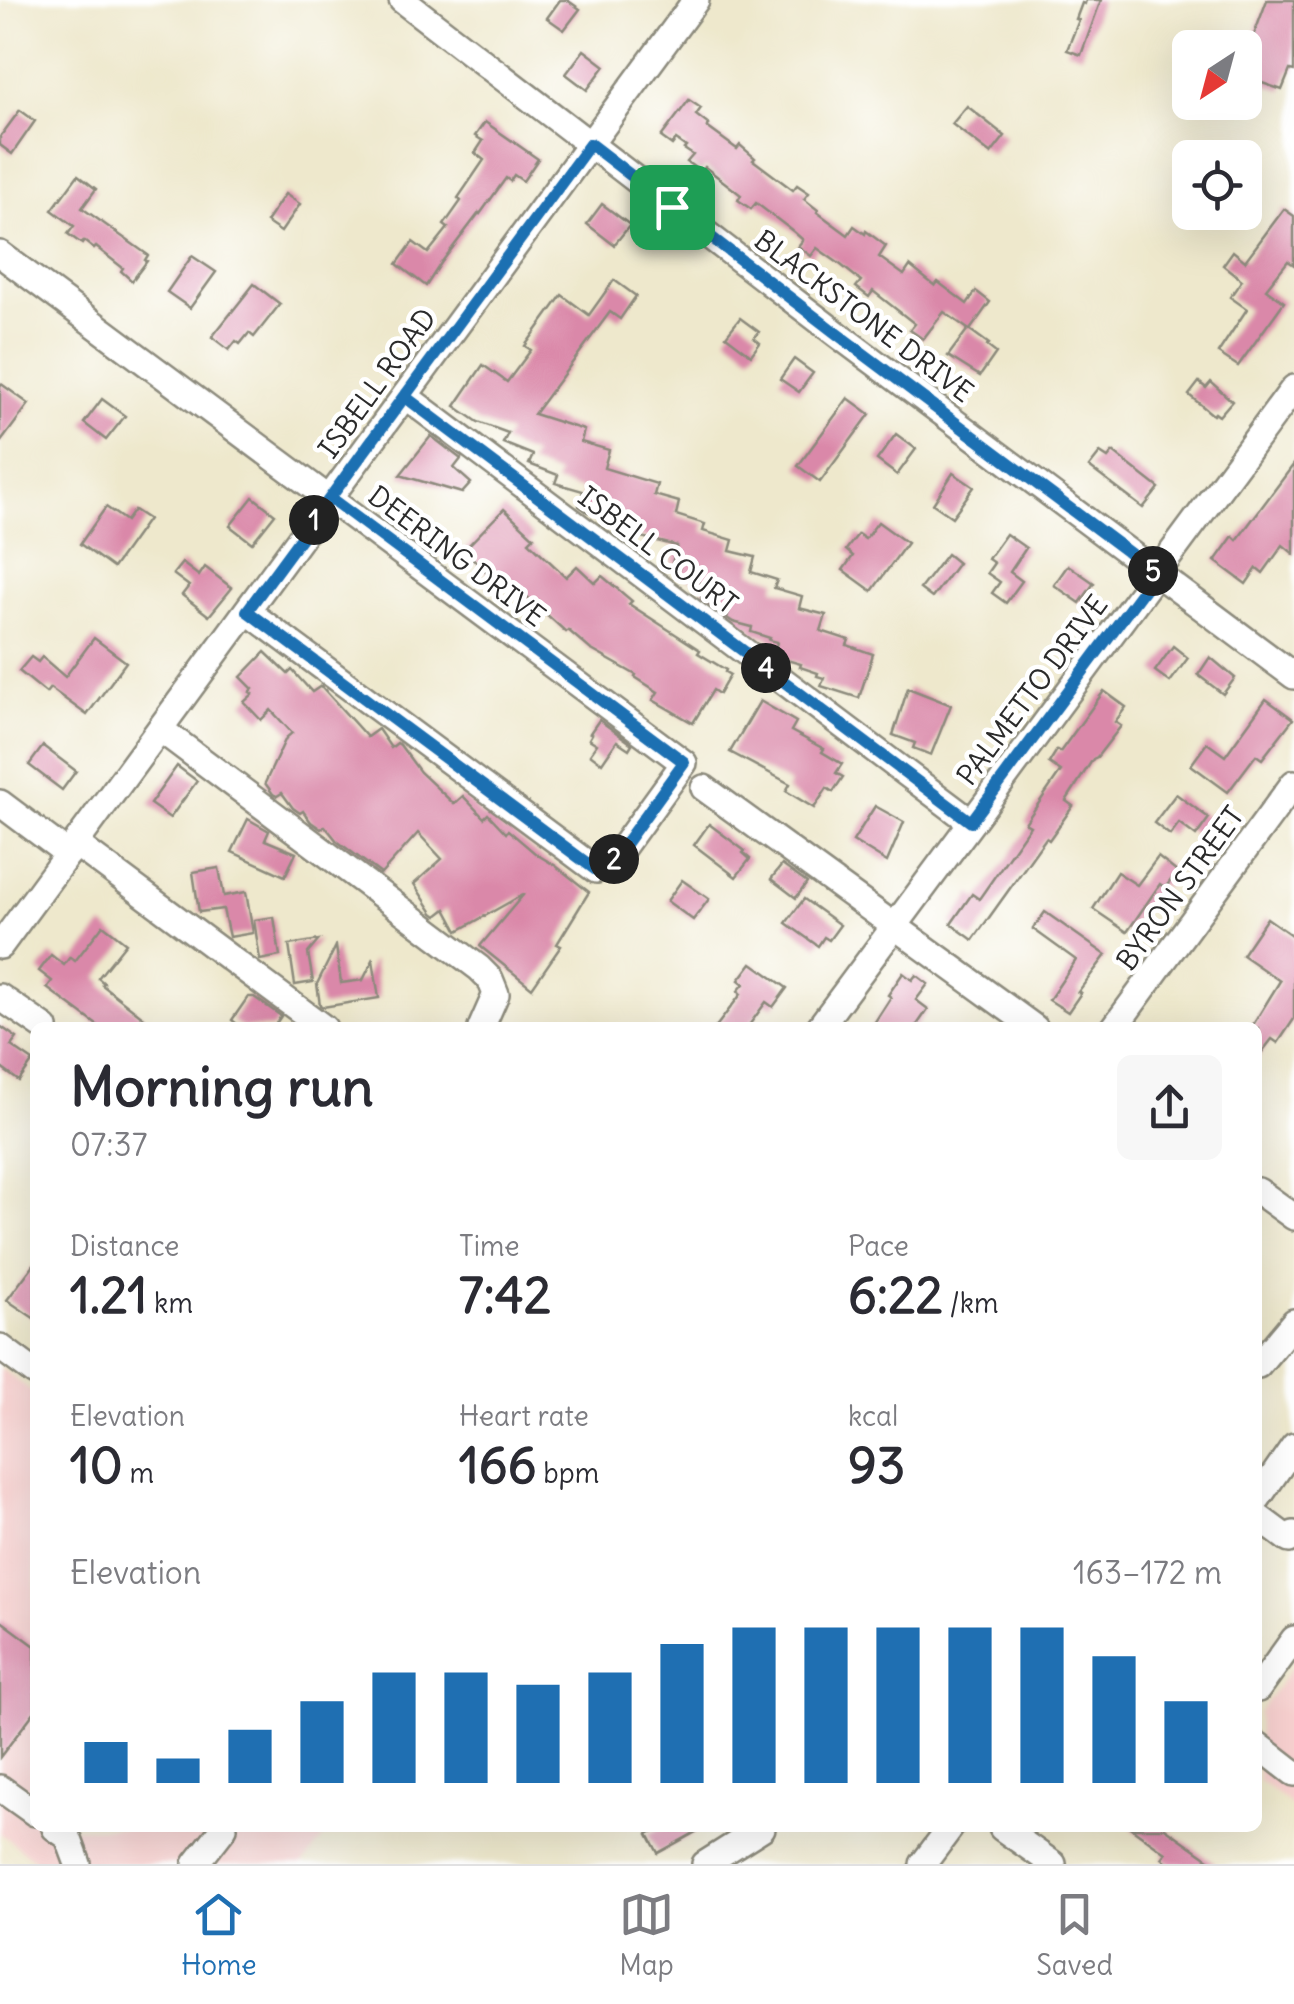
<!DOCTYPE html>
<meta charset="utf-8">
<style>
:root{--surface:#fff;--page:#f7f7f7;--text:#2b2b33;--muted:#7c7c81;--line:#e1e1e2;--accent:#1f6fb2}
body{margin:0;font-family:Delius,sans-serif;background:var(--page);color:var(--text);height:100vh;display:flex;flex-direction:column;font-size:38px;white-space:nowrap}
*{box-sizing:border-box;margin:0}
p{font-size:32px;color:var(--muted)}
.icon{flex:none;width:55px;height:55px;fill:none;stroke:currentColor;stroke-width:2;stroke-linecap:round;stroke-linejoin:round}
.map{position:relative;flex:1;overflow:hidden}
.drawer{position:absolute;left:30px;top:1022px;width:1232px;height:810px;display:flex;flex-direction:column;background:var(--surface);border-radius:15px;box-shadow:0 10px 40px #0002}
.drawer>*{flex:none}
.needle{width:65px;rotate:216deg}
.tools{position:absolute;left:1172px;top:30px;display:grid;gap:20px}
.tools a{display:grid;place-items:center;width:90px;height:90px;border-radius:15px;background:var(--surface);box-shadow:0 10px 40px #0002;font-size:50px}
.pin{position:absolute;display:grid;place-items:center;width:85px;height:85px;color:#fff;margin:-42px;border-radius:20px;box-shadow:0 5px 15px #0006}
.km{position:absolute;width:50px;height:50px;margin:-25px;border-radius:50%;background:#222;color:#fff;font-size:28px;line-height:50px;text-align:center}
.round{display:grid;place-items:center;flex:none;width:105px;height:105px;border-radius:15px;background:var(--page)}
.summary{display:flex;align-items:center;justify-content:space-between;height:170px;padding:0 40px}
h1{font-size:55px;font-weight:700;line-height:75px}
.figures{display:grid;grid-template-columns:repeat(3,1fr);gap:15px;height:170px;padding:10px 40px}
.figures div{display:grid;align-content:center}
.figures b{font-size:50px;font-weight:700}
.figures small{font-size:28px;font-weight:400}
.figures p{font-size:28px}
.chart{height:280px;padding:20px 40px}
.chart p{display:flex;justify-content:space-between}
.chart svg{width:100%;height:180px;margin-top:10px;stroke:var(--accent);stroke-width:6}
.tabs{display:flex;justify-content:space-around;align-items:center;height:140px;border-top:2px solid var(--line);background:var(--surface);font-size:28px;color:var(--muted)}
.tabs a{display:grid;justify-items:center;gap:5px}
.tabs .selected{color:var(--accent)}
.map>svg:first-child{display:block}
.built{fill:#f7d0cf}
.building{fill:#da88a9}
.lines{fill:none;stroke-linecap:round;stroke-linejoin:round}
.minor-casing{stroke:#8c8a7c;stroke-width:30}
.minor{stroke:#fff;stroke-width:25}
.route-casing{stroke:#fff;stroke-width:20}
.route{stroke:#1f6fb2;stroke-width:12}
.labels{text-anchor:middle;stroke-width:9;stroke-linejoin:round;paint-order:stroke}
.street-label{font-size:28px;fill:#2b2b2b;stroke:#fff}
</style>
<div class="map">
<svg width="1294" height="1864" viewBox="0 0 1294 1864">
<rect width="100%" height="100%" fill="#fff"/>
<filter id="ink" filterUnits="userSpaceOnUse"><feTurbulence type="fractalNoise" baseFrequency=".01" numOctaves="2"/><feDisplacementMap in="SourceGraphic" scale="20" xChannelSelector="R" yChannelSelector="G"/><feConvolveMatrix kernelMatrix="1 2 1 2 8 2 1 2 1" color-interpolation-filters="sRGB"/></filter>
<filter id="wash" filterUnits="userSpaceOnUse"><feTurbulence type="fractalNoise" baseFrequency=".0048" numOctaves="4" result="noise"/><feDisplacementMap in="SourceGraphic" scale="40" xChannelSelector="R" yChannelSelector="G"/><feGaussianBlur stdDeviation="2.25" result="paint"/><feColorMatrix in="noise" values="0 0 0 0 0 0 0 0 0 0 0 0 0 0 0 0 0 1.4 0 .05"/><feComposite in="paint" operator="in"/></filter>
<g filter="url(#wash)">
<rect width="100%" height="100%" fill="#eee8cc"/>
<g class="built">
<polygon points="0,1368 35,1394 35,1828 330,1828 303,1864 40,1864 0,1833"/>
<polygon points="1294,1664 1294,1807 1258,1780 1258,1713"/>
</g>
<g id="blocks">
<g class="building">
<polygon points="560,0 567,0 580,9 564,30 547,18"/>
<polygon points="1086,0 1101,0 1081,55 1067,50 1079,20 1076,19 1082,3 1085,4"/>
<polygon points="1267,0 1294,0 1294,71 1290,70 1282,90 1245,77 1245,59"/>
<polygon points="584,50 605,66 587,90 566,74"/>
<polygon points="689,100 701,108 696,115 709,125 707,127 737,149 740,145 755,158 753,160 793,190 797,185 809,193 804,199 818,210 817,212 848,235 854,226 865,234 866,231 886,246 879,257 904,275 910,266 935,286 938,282 967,304 976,291 990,302 970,330 989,344 987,346 996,353 980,376 948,356 968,329 944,312 923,339 910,330 915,324 873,291 869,297 856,287 861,281 841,265 817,248 811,256 798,246 803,240 794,232 756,203 751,209 738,200 741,195 705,167 701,172 687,162 693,155 684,149 686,147 676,140 672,145 661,137"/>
<polygon points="967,106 1005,136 991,154 952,124"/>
<polygon points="20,110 35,121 12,154 0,145 0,137"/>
<polygon points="485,122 538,159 523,181 514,175 510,181 506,178 480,214 479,213 441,263 426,286 397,264 413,242 428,253 448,228 444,225 461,201 458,198 484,160 475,153 483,141 475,136"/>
<polygon points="78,175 96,189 82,208 148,255 145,260 147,261 132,281 121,271 123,268 96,247 94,249 84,241 82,244 68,234 74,226 52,210"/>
<polygon points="285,194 300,204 281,232 266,222"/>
<polygon points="602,204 630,225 614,245 587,224"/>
<polygon points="1284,209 1294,216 1294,265 1288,261 1266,289 1284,302 1238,366 1218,353 1247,309 1230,297 1242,280 1223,265 1233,251 1245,261"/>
<polygon points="192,256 216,272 190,308 167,292"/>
<polygon points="614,280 636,296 620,319 610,312 534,414 584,430 581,442 609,450 604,468 657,484 654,495 679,502 676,515 705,524 703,531 733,540 730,551 755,557 751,572 777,580 774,588 802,596 799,608 826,615 821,631 849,640 847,645 873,654 859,698 821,686 824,678 817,676 818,673 800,667 801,664 780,658 774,653 777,642 769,640 770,638 751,632 752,627 733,622 727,618 729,611 710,605 701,598 705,584 677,575 680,565 672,563 677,546 621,532 624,525 587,512 579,506 583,491 555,483 558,475 529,464 533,455 503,443 508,433 478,422 455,406 483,365 507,382 531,350 525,346 562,295 589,315"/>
<polygon points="254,284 280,304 254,337 249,333 240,344 236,341 229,350 212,337"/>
<polygon points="740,318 759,332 754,338 760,343 751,355 726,336"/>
<polygon points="794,359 813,373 799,392 780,379"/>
<polygon points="1199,382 1206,388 1211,382 1232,401 1219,416 1215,413 1213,415 1189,395"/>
<polygon points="0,383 29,404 0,443"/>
<polygon points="848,398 870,414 820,482 798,466"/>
<polygon points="102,399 125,416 106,440 84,423"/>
<polygon points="896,434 916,449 897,475 877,460"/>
<polygon points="431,436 461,459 454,468 471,483 462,493 400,475"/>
<polygon points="1113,452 1159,488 1143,508 1089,467 1100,453 1108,458"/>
<polygon points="1294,464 1294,554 1283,545 1263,573 1257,568 1246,584 1215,561 1233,536 1237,540"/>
<polygon points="953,473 974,487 952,517 933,504"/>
<polygon points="253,497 275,514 252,543 230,526"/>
<polygon points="106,507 126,521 134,510 148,519 113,568 80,544"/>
<polygon points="504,509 534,537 529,542 566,577 577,566 595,583 602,576 632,601 629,604 700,650 698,653 726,670 725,672 730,675 719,694 713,690 693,723 653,700 658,692 635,677 636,675 590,649 568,630 566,632 525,595 522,598 499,575 495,580 464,550"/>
<polygon points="878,522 907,543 872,591 843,570 853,556 846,550 858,534 865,539"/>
<polygon points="1006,534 1026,548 1010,572 1022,581 1006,603 992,593 1000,582 987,573 994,563 988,559"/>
<polygon points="947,554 958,563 932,598 920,589"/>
<polygon points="182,563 199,576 205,567 232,588 209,616 182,595 189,586 173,574"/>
<polygon points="1068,565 1094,583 1080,603 1054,585"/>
<polygon points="94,638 126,662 87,715 50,688 46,693 19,671 31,657 38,662 42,657 65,677"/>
<polygon points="1173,646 1188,658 1170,682 1155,671"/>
<polygon points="265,652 288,674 292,670 312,692 321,686 367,737 378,729 391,748 397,743 400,745 420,772 454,804 463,796 484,818 488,814 506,833 508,830 536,854 556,866 589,892 557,944 561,946 532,988 480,946 524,894 458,931 446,909 437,916 433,913 414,884 442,859 418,833 381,874 337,841 325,826 321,829 311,822 303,811 300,813 293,808 282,793 277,796 273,794 265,783 286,738 292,733 271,710 261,720 244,702 253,694 250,692 253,689 241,677"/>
<polygon points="1210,657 1235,678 1223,694 1198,675"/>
<polygon points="908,688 951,705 931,755 913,748 915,743 893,735"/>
<polygon points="1104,691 1126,707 1115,722 1121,726 1097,757 1093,759 1066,801 1073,806 1049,840 1046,838 973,940 951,924 972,894 979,899 1030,826 1025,823 1061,771 1049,763 1057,750 1060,752"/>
<polygon points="1266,699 1293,719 1262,759 1256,755 1228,792 1191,765 1207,743 1225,756"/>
<polygon points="760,701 796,722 791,731 824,749 822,752 842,764 836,773 843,777 833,792 827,788 814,808 786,791 790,784 730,752"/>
<polygon points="599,720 632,744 629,749 617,741 602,763 590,754 597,744 589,739 592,734 590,733"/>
<polygon points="43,746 76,771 62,790 29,765"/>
<polygon points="177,766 197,781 170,818 150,804"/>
<polygon points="1176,794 1209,818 1196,836 1179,823 1170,835 1154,823"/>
<polygon points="875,806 904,822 887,862 853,841"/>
<polygon points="248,819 269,831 265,840 296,853 285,876 232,852"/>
<polygon points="709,824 745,851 743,853 750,859 736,877 694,845"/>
<polygon points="1158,857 1177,872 1165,888 1160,884 1127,932 1093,909 1117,872 1137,885"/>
<polygon points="782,865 807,883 796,898 771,879"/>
<polygon points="219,868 224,896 246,892 253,933 229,937 223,909 199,912 193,872"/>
<polygon points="682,880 709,899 693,920 667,901"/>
<polygon points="804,899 840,925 829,940 824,937 818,946 786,923"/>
<polygon points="1045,912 1106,955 1078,992 1081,993 1068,1012 1049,1000 1076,960 1033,929"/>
<polygon points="274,917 280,956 260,960 254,920"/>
<polygon points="1267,918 1294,937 1294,1019 1278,1043 1272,1039 1258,1057 1258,1028 1251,1028 1280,981 1242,955"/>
<polygon points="103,925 126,943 98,978 104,983 102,985 157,1028 101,1028 47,988 52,981 39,971 51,955 64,965 70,957 75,961"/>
<polygon points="319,940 308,953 313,982 295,985 289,945"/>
<polygon points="336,946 341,983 363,980 373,960 379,998 323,1007 320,1005 317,984"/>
<polygon points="752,963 787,988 773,1007 766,1002 747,1028 715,1028 741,994 738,991 744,984 739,980"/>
<polygon points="903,973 912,980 916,975 928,984 916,1000 928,1009 915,1028 871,1028 891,997 888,995"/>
<polygon points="248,997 254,997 281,1016 273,1028 242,1028 232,1020"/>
<polygon points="0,1026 17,1038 11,1046 33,1061 19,1081 0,1067"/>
<polygon points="35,1263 35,1319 7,1300"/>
<polygon points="0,1620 35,1646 35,1711 0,1757"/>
<polygon points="660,1828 703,1828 658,1853 648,1834"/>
<polygon points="1131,1828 1165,1828 1216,1864 1170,1864 1162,1858 1166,1853"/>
</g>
</g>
</g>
<g filter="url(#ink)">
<use href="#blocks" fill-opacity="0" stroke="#8c8a7c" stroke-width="2.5"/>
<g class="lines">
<g class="minor-casing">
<g id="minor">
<polyline points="402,0 837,334 1294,676"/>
<polyline points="0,254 684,763 610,865 596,870 247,611"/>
<polyline points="405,396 971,822"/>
<polyline points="160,729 479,968 490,979 496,994 481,1028"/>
<polyline points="704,788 1035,1028"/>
<polyline points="0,803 68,854"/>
<polyline points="76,844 324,1028"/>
<polyline points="0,946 696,0"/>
<polyline points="0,997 45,1028"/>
<polyline points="819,1028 1294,388"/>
<polyline points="1114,1028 1294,783"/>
<polyline points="1258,1191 1294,1217"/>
<polyline points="0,1347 35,1373"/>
<polyline points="1258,1365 1294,1322"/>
<polyline points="1258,1498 1294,1446"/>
<polyline points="1258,1517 1289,1540 1294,1534"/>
<polyline points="1258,1689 1294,1639"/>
<polyline points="1258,1745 1294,1773"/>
<polyline points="0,1788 35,1813"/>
<polyline points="55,1828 68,1837 78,1864"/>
<polyline points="1002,1828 1053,1864"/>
<polyline points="196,1864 224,1828"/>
<polyline points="705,1864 762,1828"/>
<polyline points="923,1864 950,1828"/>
</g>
</g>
<use href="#minor" class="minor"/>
</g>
</g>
<g class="lines" filter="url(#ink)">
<g class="route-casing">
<path id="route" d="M672,207L590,144C476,300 361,455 247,611L596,870L610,865L684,762L330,498L404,396L971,822L1156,573L837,334L672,207"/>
</g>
<use href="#route" class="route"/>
</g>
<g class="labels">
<g class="street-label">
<text transform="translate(864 316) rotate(37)" y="10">BLACKSTONE DRIVE</text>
<text transform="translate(377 383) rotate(-54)" y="10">ISBELL ROAD</text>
<text transform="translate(658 550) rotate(37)" y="10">ISBELL COURT</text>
<text transform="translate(457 556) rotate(37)" y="10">DEERING DRIVE</text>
<text transform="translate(1032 690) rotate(-53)" y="10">PALMETTO DRIVE</text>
<text transform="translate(1180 888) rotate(-54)" y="10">BYRON STREET</text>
</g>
</g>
</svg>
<div class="tools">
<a><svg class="needle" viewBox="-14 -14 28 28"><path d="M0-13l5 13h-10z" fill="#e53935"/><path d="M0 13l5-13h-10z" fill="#7c7c81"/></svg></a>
<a><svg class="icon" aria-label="locate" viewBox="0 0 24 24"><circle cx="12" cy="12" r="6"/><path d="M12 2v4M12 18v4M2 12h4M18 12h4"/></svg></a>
</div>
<div class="pin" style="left:672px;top:207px;background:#1e9e55"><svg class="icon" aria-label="arrive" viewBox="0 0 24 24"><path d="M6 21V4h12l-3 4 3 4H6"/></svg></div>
<b class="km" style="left:314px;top:520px">1</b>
<b class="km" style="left:614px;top:859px">2</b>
<b class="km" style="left:766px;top:668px">4</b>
<b class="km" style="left:1153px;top:571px">5</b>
<section class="drawer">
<div class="summary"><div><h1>Morning run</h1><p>07:37</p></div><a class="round"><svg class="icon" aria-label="share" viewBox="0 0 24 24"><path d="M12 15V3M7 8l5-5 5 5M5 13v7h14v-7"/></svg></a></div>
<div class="figures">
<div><p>Distance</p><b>1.21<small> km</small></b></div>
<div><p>Time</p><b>7:42</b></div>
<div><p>Pace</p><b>6:22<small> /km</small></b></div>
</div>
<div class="figures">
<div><p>Elevation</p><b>10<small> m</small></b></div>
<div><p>Heart rate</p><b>166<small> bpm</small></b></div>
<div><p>kcal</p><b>93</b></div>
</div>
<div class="chart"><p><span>Elevation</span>163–172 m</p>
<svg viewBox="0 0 160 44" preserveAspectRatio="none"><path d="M5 44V34M15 44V38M25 44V31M35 44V24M45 44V17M55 44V17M65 44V20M75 44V17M85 44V10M95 44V6M105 44V6M115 44V6M125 44V6M135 44V6M145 44V13M155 44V24"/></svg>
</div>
</section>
</div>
<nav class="tabs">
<a class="selected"><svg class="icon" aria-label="home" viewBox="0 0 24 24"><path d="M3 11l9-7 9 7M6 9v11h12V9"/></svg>Home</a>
<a><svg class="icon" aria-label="map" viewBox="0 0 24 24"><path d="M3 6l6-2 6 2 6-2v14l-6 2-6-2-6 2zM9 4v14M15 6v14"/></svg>Map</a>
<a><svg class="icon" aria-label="saved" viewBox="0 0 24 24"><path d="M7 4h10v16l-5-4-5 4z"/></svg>Saved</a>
</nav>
